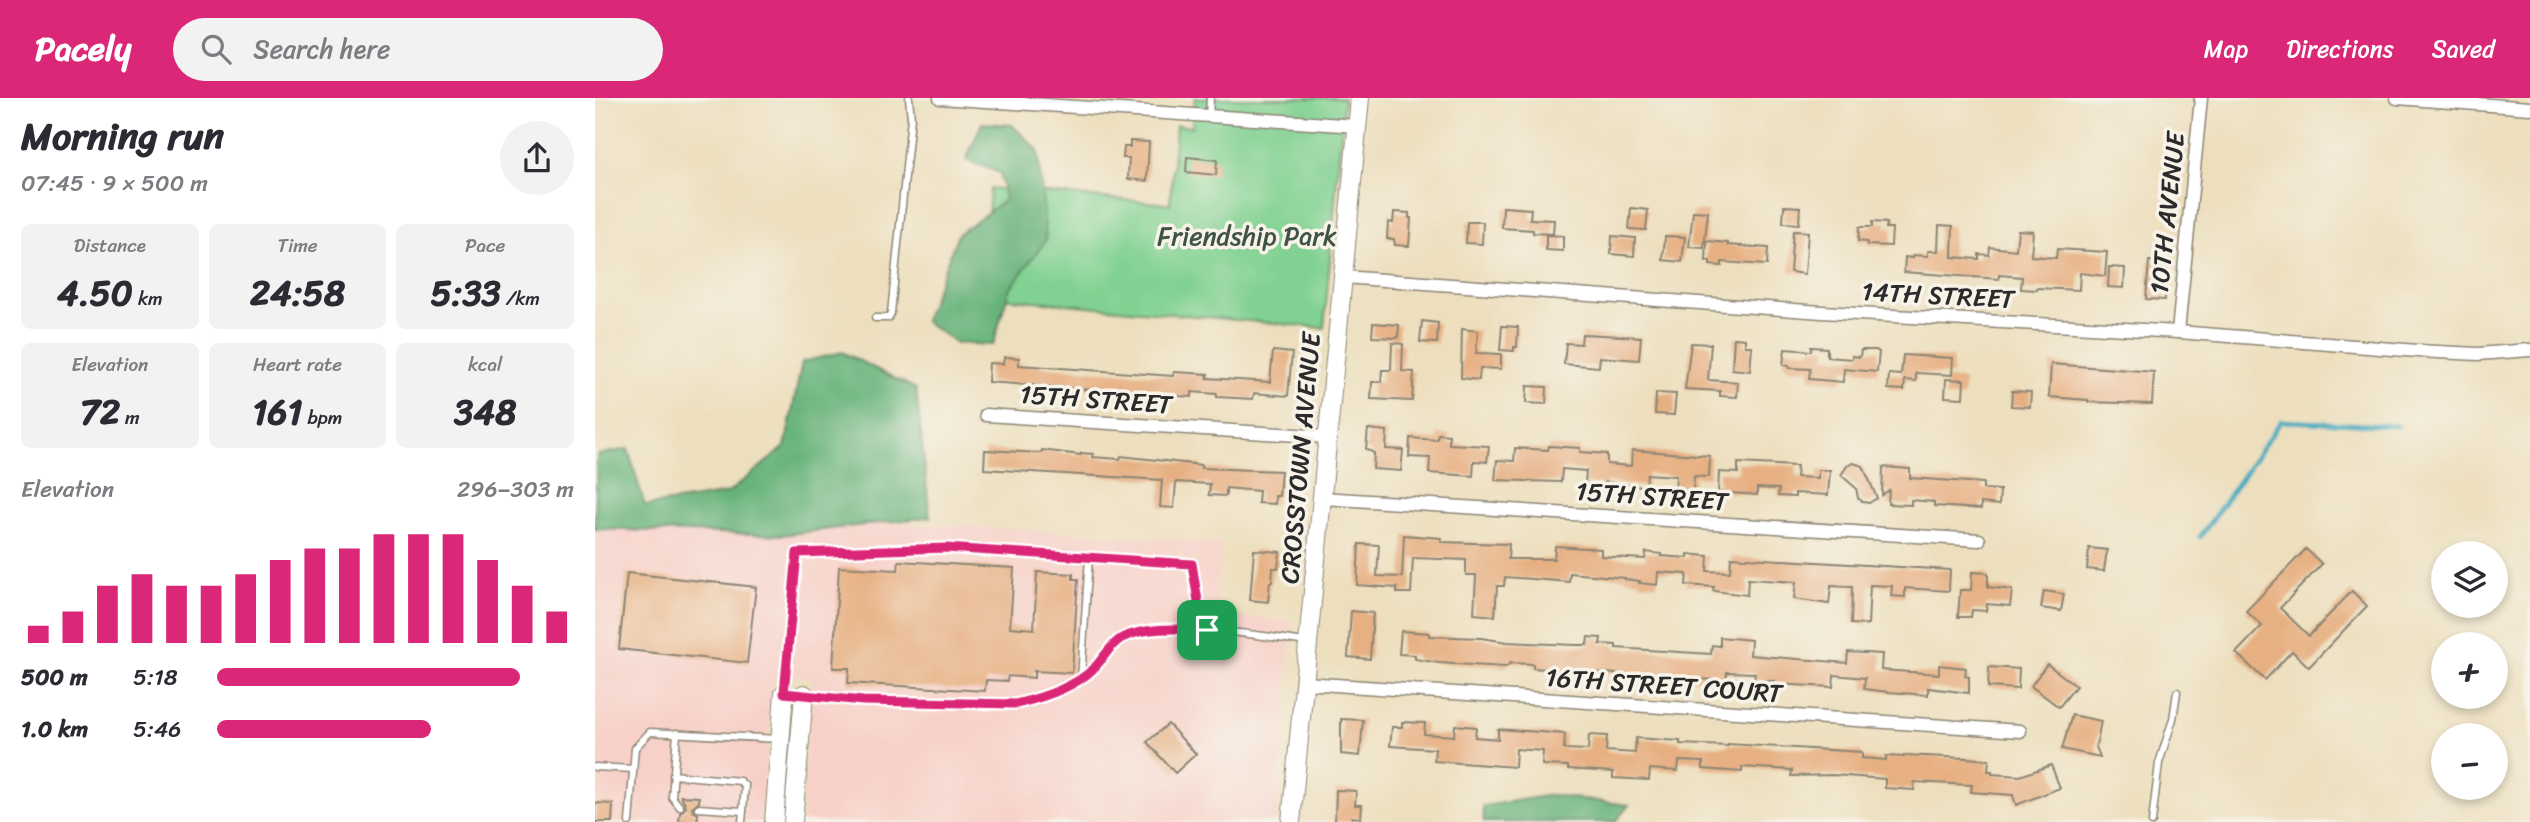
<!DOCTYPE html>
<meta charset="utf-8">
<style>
:root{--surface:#fff;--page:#f2f2f3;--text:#2b2b33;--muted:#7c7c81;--accent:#db2777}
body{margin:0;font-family:Sriracha,sans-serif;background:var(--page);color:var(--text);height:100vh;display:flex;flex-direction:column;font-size:26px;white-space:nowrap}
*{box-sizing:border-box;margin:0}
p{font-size:23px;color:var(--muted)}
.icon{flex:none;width:38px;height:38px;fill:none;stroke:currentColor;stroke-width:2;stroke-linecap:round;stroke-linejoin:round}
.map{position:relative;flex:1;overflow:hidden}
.panel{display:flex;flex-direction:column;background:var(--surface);width:595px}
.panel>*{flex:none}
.tools{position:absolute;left:1836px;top:443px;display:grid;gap:14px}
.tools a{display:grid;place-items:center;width:77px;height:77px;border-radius:50%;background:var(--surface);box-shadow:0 4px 10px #0003;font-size:35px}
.pin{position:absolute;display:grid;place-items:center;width:60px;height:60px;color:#fff;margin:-30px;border-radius:14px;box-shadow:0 4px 10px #0006}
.round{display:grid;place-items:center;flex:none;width:74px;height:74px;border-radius:37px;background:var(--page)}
.headline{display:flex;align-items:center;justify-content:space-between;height:119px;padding:0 21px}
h1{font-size:38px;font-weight:700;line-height:52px}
.stats{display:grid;grid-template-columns:repeat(3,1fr);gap:10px;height:119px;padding:7px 21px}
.stats div{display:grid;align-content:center;border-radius:10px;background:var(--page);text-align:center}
.stats b{font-size:35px;font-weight:700}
.stats small{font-size:19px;font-weight:400}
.stats p{font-size:19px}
.chart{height:196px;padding:14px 21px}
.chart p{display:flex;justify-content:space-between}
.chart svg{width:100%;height:126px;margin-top:7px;stroke:var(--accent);stroke-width:6}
ul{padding:0 21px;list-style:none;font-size:23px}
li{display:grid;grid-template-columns:112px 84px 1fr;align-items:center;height:52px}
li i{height:18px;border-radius:9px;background:var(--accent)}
header{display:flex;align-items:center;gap:42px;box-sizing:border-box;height:98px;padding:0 35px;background:var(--accent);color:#fff}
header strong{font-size:33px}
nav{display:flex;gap:38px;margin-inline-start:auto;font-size:24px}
.search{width:490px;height:63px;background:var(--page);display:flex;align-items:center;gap:18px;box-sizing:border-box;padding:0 24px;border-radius:38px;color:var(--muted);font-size:26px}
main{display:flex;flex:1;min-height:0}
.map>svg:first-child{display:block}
.built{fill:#f7d1c9}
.green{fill:#81d192;stroke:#567e5e;stroke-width:2}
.forest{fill:#68b37c;stroke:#4a6f54;stroke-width:2}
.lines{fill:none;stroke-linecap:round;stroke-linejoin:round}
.stream{stroke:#3fa9bf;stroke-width:4.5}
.building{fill:#e7b083}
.lane-casing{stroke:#8c8574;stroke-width:9}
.street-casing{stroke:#8c8574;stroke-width:15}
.secondary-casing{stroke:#8c8574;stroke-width:20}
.lane{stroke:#fff;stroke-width:6}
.street{stroke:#fff;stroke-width:12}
.secondary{stroke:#fff;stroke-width:18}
.route-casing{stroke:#fff;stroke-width:14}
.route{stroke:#db2777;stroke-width:9}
.labels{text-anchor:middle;stroke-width:7;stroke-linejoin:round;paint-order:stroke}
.street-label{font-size:26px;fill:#2b2b2b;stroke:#f7f3e8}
.park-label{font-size:26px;fill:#405445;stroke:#f7f3e8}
</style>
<header>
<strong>Pacely</strong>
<div class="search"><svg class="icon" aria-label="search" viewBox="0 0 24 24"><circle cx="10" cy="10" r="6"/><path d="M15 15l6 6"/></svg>Search here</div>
<nav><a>Map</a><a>Directions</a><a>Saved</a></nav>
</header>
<main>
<section class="panel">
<div class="headline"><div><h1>Morning run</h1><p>07:45 · 9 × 500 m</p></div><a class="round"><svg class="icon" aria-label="share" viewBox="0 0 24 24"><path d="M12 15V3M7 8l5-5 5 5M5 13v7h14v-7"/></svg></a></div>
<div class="stats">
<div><p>Distance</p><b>4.50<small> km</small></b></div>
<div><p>Time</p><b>24:58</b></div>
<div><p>Pace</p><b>5:33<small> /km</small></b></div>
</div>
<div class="stats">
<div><p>Elevation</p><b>72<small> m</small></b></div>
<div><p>Heart rate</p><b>161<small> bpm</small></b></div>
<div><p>kcal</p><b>348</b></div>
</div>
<div class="chart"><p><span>Elevation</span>296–303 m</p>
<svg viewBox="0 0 160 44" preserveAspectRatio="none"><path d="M5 44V38M15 44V33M25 44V24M35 44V20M45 44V24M55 44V24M65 44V20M75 44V15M85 44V11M95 44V11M105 44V6M115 44V6M125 44V6M135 44V15M145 44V24M155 44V33"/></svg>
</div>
<ul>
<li><b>500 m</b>5:18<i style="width:85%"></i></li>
<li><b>1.0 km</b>5:46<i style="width:60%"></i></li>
</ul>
</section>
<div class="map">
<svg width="1935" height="724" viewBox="0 0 1935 724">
<rect width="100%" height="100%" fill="#f7f3e8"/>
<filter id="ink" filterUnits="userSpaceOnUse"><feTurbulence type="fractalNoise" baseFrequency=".0143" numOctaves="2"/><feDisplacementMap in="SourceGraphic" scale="14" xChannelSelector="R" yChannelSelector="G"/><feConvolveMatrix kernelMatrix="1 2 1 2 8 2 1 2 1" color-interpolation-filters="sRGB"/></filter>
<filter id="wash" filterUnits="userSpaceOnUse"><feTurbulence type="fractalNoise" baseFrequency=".00686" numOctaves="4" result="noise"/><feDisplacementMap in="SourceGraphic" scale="28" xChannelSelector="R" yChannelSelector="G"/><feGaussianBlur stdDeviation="1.57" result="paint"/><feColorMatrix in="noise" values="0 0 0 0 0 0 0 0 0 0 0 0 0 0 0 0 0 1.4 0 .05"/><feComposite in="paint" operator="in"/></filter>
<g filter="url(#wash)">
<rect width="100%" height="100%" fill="#eddfbe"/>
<polygon class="built" points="0,416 372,428 626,445 621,515 697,524 681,724 207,724 216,580 203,579 179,580 166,724 0,724"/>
<polygon class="green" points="600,0 749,0 729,230 387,198 395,90 575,106 581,27 597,29"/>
<g class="forest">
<polygon points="387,25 417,27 443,52 451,142 414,192 398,247 361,245 329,223 363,136 410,102 405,75 371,62"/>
<polygon points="247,254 321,291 335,419 186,437 0,431 2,357 33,351 50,408 133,395 190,349 207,264"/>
<polygon points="956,697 1034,707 1020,724 889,724 888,708"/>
</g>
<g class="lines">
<polyline class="stream" points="1605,439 1686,323 1803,328"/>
</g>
<g id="blocks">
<g class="building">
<polygon points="535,43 554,44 552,83 533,81 534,60 528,60 529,49 535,49"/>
<polygon points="592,59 622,62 621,77 591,74"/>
<polygon points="1189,108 1205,109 1204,126 1188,125"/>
<polygon points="908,109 936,111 935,121 959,122 958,136 938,135 938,132 907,130"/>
<polygon points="1036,110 1053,112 1051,132 1034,131"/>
<polygon points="1098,113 1113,114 1109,150 1094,149"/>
<polygon points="799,114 814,115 814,120 816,120 814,148 800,147 799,141 792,141 793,124 798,125"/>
<polygon points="872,124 888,124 887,146 871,145"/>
<polygon points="1277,124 1292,125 1291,130 1297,130 1296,148 1272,147 1272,144 1263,143 1264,129 1277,129"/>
<polygon points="1344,127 1358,128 1357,159 1384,161 1384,156 1394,157 1395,149 1421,152 1423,132 1438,133 1436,158 1461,160 1462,151 1512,154 1510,178 1485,175 1484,192 1442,190 1442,192 1426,191 1427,179 1404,177 1404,181 1309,174 1310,159 1318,160 1318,157 1333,158 1333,153 1343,153"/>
<polygon points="1198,133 1213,134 1210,176 1195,174"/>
<polygon points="951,137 968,138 968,153 951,152"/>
<polygon points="1017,138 1040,140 1039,158 1016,156"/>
<polygon points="1070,138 1090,139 1087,164 1068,162"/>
<polygon points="1112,143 1133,145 1133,147 1173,150 1172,167 1127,164 1127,168 1115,167 1115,163 1111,163"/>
<polygon points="1554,163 1572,164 1570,202 1551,201"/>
<polygon points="1514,169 1530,170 1529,190 1513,189"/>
<polygon points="827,223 843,225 842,245 825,244"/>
<polygon points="778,225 804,227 803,240 777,239"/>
<polygon points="907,228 923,229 922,249 919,249 919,253 905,252"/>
<polygon points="867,231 883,233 881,255 906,256 906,271 885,270 884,282 866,280"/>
<polygon points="987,236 1046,239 1044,262 1005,259 1004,269 969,266 971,245 986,246"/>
<polygon points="1139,240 1150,241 1150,248 1157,248 1155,273 1137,271"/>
<polygon points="797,245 808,246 807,273 819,274 817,303 776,301 777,284 786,284 787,272 796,272"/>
<polygon points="1096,245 1116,246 1113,282 1143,284 1142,299 1125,298 1125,293 1090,291"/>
<polygon points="1216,249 1232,250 1232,259 1257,261 1257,258 1265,259 1266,252 1281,252 1284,254 1282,274 1249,271 1248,284 1214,281 1215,271 1194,270 1194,268 1188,267 1190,251 1216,253"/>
<polygon points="678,253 697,255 693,298 659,295 658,301 622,299 622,296 597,294 597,299 393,284 394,265 408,266 409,259 424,260 424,267 578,278 579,274 613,276 612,280 675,284"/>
<polygon points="1308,257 1358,260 1357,277 1321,275 1321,283 1310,282 1309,292 1293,291 1294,276 1306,277"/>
<polygon points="1456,266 1559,274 1557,306 1493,304 1493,302 1454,299"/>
<polygon points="1351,281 1369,282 1368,300 1350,299"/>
<polygon points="932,288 952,289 951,306 931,305"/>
<polygon points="1417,293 1436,294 1435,309 1416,308"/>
<polygon points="1061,295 1081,296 1079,317 1060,316"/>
<polygon points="773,331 792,333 791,351 808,352 806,373 778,371 779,355 771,351"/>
<polygon points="843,336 854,337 854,346 894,348 892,364 879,363 878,378 834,375 835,360 814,359 815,340 842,342"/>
<polygon points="954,348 985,350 985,354 1012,356 1012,366 1036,368 1037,352 1115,358 1114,379 1099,378 1098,393 1080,392 1081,378 1052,376 1051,389 1010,384 1010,387 990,385 991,373 967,371 966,384 900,382 902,362 919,363 920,350 953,352"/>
<polygon points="390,352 446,355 447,352 486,357 486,355 498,356 497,359 525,361 526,358 606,367 606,370 686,373 684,398 680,398 680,406 663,405 664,393 631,390 631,398 614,397 615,386 581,384 579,410 565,409 567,382 389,371"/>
<polygon points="1143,365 1202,368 1201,379 1223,380 1223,372 1235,372 1233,397 1200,395 1200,399 1183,398 1184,391 1162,390 1162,397 1123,394 1124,374 1143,375"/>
<polygon points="1258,365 1268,368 1282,400 1274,405 1268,404 1263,400 1261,390 1246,377 1252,368"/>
<polygon points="1288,369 1315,371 1315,380 1388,385 1388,391 1405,392 1404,407 1386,405 1386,411 1339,408 1339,404 1316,402 1316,407 1293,406 1294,392 1287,397"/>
<polygon points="809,437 846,440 846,444 914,446 913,461 959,461 960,448 1006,451 1006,458 1032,460 1050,461 1051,454 1067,456 1066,458 1093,460 1093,456 1113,458 1112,473 1135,474 1136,459 1355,472 1354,493 1310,490 1310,499 1296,498 1297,488 1275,487 1273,527 1256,526 1257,489 1236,488 1234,506 1199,501 1201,484 1153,481 1152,497 1118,493 1119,489 1091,487 1092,476 1063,474 1062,487 1044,485 1045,483 1030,481 1030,480 975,475 974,484 910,479 909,488 902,488 900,518 879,516 881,477 871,477 871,462 818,460 816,495 802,495 802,490 762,487 764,446 784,447 782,478 807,479"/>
<polygon points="1494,450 1512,452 1509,473 1492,471"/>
<polygon points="1711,451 1727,466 1685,510 1714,538 1757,493 1772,508 1714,569 1697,553 1670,582 1641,555 1667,528 1651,513"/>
<polygon points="659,452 685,454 683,470 678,470 677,484 675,484 673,504 655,502"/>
<polygon points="304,463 419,470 415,529 439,531 442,474 478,476 478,481 483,481 477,575 439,573 439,580 413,578 412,583 391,582 390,593 253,585 254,570 238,570 244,469 303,472"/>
<polygon points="1377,474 1393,475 1393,489 1417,492 1415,508 1392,506 1391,513 1377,512 1376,519 1363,519 1365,492 1376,492"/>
<polygon points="32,475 161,489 152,565 24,551"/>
<polygon points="1449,493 1469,496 1466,513 1446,510"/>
<polygon points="756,513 778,515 775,561 753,559"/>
<polygon points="806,533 834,535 834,538 886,540 912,544 980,547 992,547 993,539 1006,540 1005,546 1021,547 1021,550 1116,556 1117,547 1125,548 1125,539 1156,542 1155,557 1252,565 1253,554 1287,556 1286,572 1344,576 1344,567 1371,570 1370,578 1374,579 1374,595 1333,590 1333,597 1293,594 1269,591 1270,580 1239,577 1238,589 1178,586 1179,583 1159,582 1160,575 1132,574 1131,582 1094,581 938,570 938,566 915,565 914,567 910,569 844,565 820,561 820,557 804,556"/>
<polygon points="1452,566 1481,588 1464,609 1436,588"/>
<polygon points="1394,569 1424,571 1423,591 1393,589"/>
<polygon points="1477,617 1506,623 1501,649 1505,659 1467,651"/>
<polygon points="746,621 768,622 765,658 746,656"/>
<polygon points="807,624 830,625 829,636 859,638 860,627 881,629 880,639 903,641 903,631 970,636 969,651 993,652 994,637 1012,638 1011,653 1040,655 1041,640 1085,643 1085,646 1133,648 1133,646 1267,654 1267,660 1291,662 1291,658 1309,659 1309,657 1372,660 1394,662 1393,673 1397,673 1397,676 1425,678 1456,667 1465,690 1421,707 1418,697 1376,694 1377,687 1319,684 1319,692 1290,690 1290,681 1238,677 1196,678 1197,672 1147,669 1147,674 1108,671 1108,664 1084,663 1083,673 1055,671 1054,682 1018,680 1018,674 973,671 973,668 947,667 948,653 921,651 920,669 839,663 840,651 795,648 797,629 807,629"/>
<polygon points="573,626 601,656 580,675 552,644"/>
<polygon points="741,692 761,693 760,707 767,707 766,720 757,719 757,724 740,724"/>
<polygon points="86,698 104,699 104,704 97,709 98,713 103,716 102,724 84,724 85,715 91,709"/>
<polygon points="0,705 18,706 17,724 0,724"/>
</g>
</g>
</g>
<g filter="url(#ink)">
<use href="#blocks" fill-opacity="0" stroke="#8c8574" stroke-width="2"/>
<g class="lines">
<g class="lane-casing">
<g id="lane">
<polyline points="614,18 615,0"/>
<polyline points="280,220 294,220 296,215 316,20 314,0"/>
<polyline points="486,581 494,459"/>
<polyline points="189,594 202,455 351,450 597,465 606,522 612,532"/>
<path d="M209,597L217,599L268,603L420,606C446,600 479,591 498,572C507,563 512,551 522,543C553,517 673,539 712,544"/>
<polyline points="82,635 77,699 85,709"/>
<polyline points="0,669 38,671"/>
<polyline points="78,677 145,683 150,688 148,713"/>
<polyline points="103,710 148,713 147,724"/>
<polyline points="34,724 40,650 55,634 184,641"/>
<polyline points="1557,724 1564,665 1578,621 1582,594"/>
</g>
</g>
<g class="street-casing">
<g id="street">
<polyline points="345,0 762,28"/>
<polyline points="1802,0 1935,10"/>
<polyline points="748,179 1227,214 1583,234 1823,253 1883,256 1935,252"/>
<polyline points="1583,234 1606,0"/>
<polyline points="391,317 733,339"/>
<polyline points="727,400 1384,442"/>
<polyline points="710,585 1425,633"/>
</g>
</g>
<g class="secondary-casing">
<g id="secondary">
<polyline points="179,724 189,595"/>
<polyline points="198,724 209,596"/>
<polyline points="696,724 765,0"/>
</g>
</g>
<use href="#lane" class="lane"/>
<use href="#street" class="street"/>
<use href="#secondary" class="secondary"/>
</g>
</g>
<g class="lines" filter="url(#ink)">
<g class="route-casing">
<path id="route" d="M351,450L597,466L606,522L612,532C585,531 552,528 527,540C515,546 508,562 498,571C479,590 446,600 421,606L268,603L189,595L202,455Z"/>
</g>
<use href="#route" class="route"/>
</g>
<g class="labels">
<g class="street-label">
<text transform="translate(1572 115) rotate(-84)" y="9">10TH AVENUE</text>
<text transform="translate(1343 197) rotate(3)" y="9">14TH STREET</text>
<text transform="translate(501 301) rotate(4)" y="9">15TH STREET</text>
<text transform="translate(705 360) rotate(-85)" y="9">CROSSTOWN AVENUE</text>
<text transform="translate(1057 398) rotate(4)" y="9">15TH STREET</text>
<text transform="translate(1069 587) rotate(4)" y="9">16TH STREET COURT</text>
</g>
<g class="park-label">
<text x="652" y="147">Friendship Park</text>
</g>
</g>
</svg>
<div class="tools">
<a><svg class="icon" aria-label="layers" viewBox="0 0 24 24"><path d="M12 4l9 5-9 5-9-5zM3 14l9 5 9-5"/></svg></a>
<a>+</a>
<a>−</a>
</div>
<div class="pin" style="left:612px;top:532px;background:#1e9e55"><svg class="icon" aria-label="arrive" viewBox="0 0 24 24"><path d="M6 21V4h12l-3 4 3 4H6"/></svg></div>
</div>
</main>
